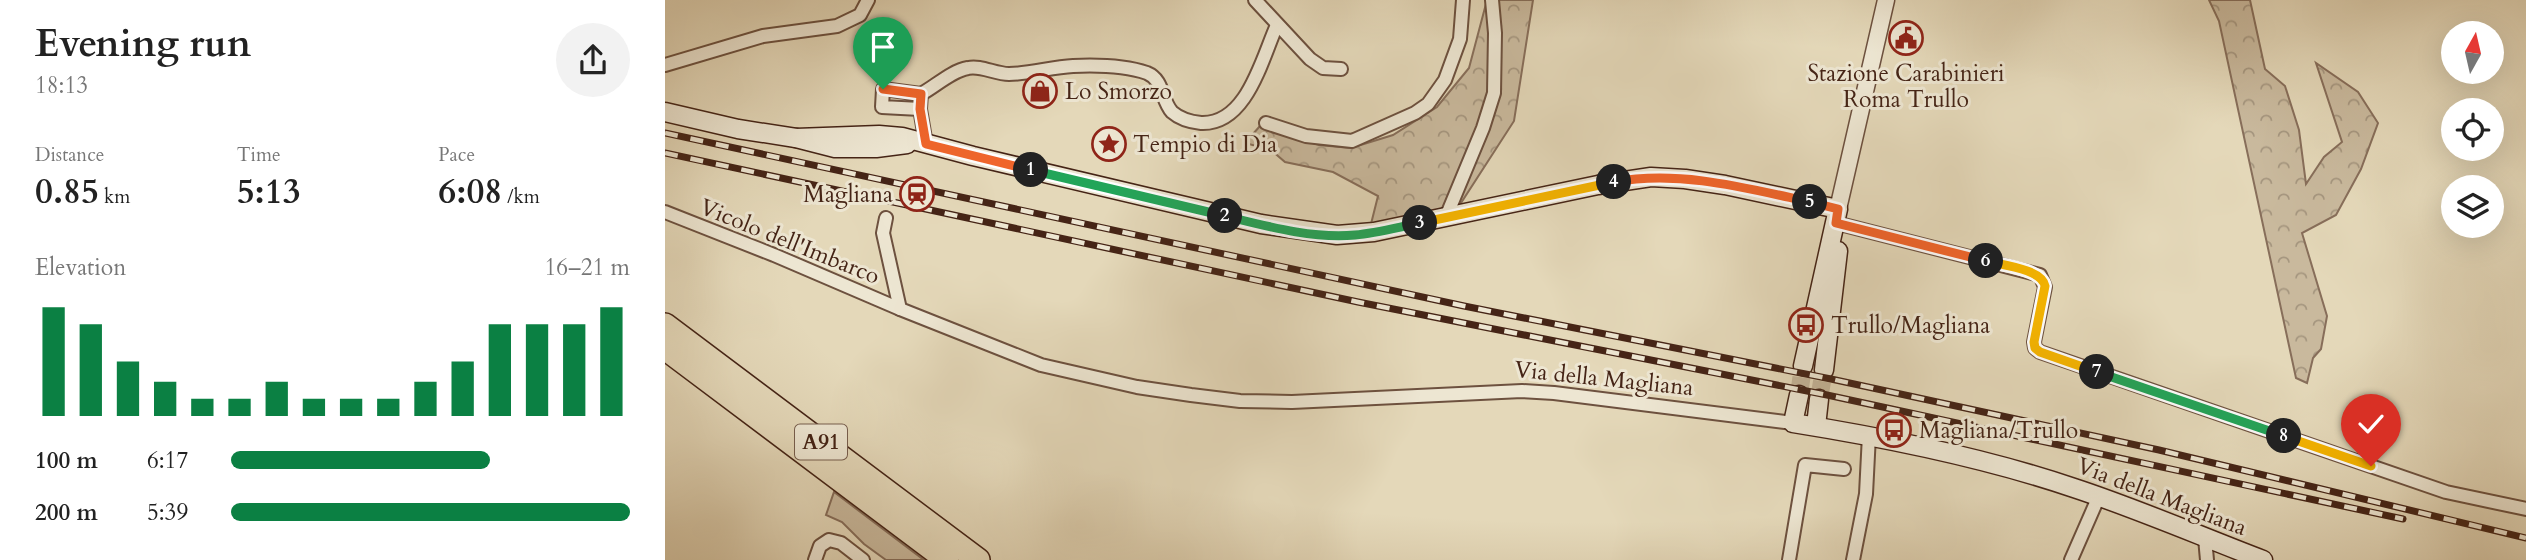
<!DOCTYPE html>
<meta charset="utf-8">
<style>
:root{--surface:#fff;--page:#f2f2f2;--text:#222;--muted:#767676;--accent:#0b8043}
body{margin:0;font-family:Cardo,serif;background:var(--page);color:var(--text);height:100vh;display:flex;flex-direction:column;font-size:26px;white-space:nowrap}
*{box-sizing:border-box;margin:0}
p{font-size:23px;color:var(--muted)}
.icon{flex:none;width:38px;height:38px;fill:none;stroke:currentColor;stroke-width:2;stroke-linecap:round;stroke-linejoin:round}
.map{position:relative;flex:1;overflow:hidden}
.drawer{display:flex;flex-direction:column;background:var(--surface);width:665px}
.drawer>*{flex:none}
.needle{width:46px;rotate:8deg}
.fabs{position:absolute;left:1776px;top:21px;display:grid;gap:14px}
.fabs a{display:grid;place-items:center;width:63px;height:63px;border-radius:50%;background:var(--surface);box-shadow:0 7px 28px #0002;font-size:35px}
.pin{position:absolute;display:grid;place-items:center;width:60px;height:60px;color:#fff;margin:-72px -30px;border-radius:50% 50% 50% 0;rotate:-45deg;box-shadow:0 0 7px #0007}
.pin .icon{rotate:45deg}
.km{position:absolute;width:35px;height:35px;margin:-18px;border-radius:50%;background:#222;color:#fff;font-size:19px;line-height:35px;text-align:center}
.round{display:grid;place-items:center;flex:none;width:74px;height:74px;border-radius:37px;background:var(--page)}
.headline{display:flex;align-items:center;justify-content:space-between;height:119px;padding:0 35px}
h1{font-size:38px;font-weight:700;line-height:52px}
.metrics{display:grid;grid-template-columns:repeat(3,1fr);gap:10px;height:119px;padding:7px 35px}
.metrics div{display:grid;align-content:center}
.metrics b{font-size:35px;font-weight:700}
.metrics small{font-size:19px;font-weight:400}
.metrics p{font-size:19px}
.chart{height:196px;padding:14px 35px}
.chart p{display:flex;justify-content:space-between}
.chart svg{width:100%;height:126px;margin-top:7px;stroke:var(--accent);stroke-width:6}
ul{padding:0 35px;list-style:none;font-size:23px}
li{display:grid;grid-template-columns:112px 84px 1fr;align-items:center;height:52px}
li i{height:18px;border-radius:9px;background:var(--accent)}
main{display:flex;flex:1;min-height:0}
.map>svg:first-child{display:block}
.grass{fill:#c9b99d;stroke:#876e5a;stroke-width:2}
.forest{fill:url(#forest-crowns);stroke:#876e5a;stroke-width:2}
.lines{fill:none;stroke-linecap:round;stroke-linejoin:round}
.secondary-tunnel{stroke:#c4b498;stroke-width:18;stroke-dasharray:18 9;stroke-linecap:butt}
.minor-casing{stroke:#6d513f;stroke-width:16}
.tertiary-casing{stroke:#6d513f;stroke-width:19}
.secondary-casing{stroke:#452416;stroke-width:21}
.motorway-casing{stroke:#452416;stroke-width:26}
.minor{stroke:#ede6d2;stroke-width:12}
.tertiary{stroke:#ede6d2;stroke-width:16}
.secondary{stroke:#ede6d2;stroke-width:18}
.motorway{stroke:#e4d8b9;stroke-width:23}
.rail-casing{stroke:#452416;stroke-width:7}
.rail{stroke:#ede6d2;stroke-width:4.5;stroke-dasharray:13;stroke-linecap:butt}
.split-1-casing{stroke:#fff;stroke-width:14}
.split-2-casing{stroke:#fff;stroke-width:14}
.split-3-casing{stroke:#fff;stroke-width:14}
.split-4-casing{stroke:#fff;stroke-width:14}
.split-5-casing{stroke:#fff;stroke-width:14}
.split-6-casing{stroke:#fff;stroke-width:14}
.split-7-casing{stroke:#fff;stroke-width:14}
.split-8-casing{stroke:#fff;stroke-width:14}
.split-9-casing{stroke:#fff;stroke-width:14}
.split-1{stroke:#f0652b;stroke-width:9}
.split-2{stroke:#22a559;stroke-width:9}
.split-3{stroke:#22a559;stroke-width:9}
.split-4{stroke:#f5b400;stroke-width:9}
.split-5{stroke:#f0652b;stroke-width:9}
.split-6{stroke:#f0652b;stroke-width:9}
.split-7{stroke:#f5b400;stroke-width:9}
.split-8{stroke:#22a559;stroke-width:9}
.split-9{stroke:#f5b400;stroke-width:9}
.labels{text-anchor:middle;stroke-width:6;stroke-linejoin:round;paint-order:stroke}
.shield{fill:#ede6d2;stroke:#775e4e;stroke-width:2}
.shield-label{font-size:21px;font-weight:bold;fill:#452416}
.poi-label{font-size:23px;fill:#452416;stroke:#ede6d2;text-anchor:start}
.street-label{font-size:23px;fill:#452416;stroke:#ede6d2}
</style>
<main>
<section class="drawer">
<div class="headline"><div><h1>Evening run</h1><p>18:13</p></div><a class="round"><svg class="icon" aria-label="share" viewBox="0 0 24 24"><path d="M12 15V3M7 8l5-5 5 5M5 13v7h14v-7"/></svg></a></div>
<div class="metrics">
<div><p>Distance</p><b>0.85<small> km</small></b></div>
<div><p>Time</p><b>5:13</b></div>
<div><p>Pace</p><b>6:08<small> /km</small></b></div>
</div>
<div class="chart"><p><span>Elevation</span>16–21 m</p>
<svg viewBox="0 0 160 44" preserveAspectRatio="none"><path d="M5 44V6M15 44V12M25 44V25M35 44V32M45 44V38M55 44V38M65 44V32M75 44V38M85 44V38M95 44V38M105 44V32M115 44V25M125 44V12M135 44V12M145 44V12M155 44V6"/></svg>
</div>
<ul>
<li><b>100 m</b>6:17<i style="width:65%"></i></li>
<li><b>200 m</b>5:39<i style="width:100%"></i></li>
</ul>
</section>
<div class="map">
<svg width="1861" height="560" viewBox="0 0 1861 560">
<defs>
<pattern id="forest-crowns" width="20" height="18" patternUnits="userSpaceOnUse" patternTransform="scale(1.75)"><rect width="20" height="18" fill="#c9b99d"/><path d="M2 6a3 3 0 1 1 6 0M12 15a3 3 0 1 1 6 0" fill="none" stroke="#a5967f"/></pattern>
</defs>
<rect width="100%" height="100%" fill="#e4d8b9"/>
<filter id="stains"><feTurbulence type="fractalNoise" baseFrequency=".00286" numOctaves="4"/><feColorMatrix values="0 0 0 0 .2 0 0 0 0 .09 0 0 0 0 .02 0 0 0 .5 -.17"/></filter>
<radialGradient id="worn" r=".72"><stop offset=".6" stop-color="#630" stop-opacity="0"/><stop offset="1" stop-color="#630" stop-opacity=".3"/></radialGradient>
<polygon class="grass" points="169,492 259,560 221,560 199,544 177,522 161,515"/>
<g class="forest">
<polygon points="822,0 868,0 849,121 794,206 705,228 713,196 668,172 620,162 606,150 580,143 595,126 654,145 686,148 728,135 772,107 804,68"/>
<polygon points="1544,0 1585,0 1600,69 1620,86 1634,130 1641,184 1659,157 1677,142 1651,63 1693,92 1713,123 1696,169 1671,215 1637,233 1662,316 1656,349 1648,358 1642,383 1631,378 1554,21"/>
</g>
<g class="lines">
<g class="secondary-tunnel">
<polyline points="1134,395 1138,366"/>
<polyline points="1154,399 1159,370"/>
</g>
<g class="minor-casing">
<g id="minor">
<polyline points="590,0 645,59 658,68 676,69"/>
<polyline points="0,65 98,36 172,26 195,15 203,0"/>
<path d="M256,94C271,86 286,71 303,68C316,65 330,74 344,74C366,74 386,67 408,66C430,65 461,66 482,73C499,80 496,100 507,112C515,119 526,122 536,123C582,125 597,58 612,25"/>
<polyline points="255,109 217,107 218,89 256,94 255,109 261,144"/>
<polyline points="601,123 641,136 687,141 750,113 763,104 780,80 795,39 798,0"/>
<polyline points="0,212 109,255 235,309"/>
<polyline points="781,217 818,128 829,93 830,33 827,0"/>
<polyline points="221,218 218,233 235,309 376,365 472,387 526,395 575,401 627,402 857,391 889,393 1128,423"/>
<polyline points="1171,223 1375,275 1380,287 1369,342 1370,348 1375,352 1781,492 1861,509"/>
<polyline points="1540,538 1542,560"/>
<polyline points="150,560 155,546 164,540 176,543 198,560"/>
<polyline points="1124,560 1140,465 1179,469"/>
<polyline points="1188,560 1201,494 1204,435"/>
<polyline points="1406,560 1434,496"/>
</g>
</g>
<g class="tertiary-casing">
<polyline id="tertiary" points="1173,209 1221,0"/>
</g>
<g class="secondary-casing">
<g id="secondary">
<polyline points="0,112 73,129 131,138 170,148 211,148 242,144"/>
<polyline points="131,138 214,135 237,137 308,156 596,224 672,235 709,232 933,185 986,177 1020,179 1060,185 1173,209 1138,366"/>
<polyline points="1159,370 1173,251"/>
<path d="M1134,395L1128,423C1222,438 1318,457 1409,488C1473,509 1535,536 1598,560"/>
<polyline points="1151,426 1154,399"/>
</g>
</g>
<g class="motorway-casing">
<g id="motorway">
<polyline points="0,325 313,560"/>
<polyline points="0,348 282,560"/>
</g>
</g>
<use href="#minor" class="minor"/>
<use href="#tertiary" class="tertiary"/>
<use href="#secondary" class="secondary"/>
<use href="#motorway" class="motorway"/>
<g class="rail-casing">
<g id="rail">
<polyline points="0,133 799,306 1166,379 1494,450 1861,538"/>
<polyline points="0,153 693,302 1162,395 1738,519"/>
</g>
</g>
<use href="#rail" class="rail"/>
</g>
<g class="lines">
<g class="split-1-casing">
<polyline id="split-1" points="218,89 256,94 255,109 261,144 366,170"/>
</g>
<g class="split-2-casing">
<polyline id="split-2" points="366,170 560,216"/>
</g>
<g class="split-3-casing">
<path id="split-3" d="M560,216C601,226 647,239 690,235C712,233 734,227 755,223"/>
</g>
<g class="split-4-casing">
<polyline id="split-4" points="755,223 949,182"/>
</g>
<g class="split-5-casing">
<path id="split-5" d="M949,182C1015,170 1081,188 1145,202"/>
</g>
<g class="split-6-casing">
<polyline id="split-6" points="1145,202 1173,209 1171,223 1321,261"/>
</g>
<g class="split-7-casing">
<path id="split-7" d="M1321,261C1337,265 1377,269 1380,286L1369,342L1370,348L1375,352L1432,372"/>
</g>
<g class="split-8-casing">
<polyline id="split-8" points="1432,372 1619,436"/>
</g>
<g class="split-9-casing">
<polyline id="split-9" points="1619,436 1706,466"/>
</g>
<use href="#split-1" class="split-1"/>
<use href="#split-2" class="split-2"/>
<use href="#split-3" class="split-3"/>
<use href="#split-4" class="split-4"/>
<use href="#split-5" class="split-5"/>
<use href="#split-6" class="split-6"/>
<use href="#split-7" class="split-7"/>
<use href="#split-8" class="split-8"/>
<use href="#split-9" class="split-9"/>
</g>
<defs>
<g id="civic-ring" transform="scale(1.75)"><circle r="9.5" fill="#ede6d2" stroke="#8f2418" stroke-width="1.5"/><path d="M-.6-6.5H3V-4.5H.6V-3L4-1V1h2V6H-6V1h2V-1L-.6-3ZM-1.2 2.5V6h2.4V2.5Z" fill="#8f2418"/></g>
<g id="shop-ring" transform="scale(1.75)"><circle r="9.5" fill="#ede6d2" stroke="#8f2418" stroke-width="1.5"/><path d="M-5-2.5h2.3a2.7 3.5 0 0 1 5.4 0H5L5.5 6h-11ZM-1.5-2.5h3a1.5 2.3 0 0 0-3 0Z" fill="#8f2418"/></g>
<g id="sight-ring" transform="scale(1.75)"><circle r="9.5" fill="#ede6d2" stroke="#8f2418" stroke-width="1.5"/><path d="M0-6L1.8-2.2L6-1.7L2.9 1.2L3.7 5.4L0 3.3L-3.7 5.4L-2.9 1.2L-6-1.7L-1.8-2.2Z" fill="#8f2418"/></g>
<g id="station-ring" transform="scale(1.75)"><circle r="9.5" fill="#ede6d2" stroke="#8f2418" stroke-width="1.5"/><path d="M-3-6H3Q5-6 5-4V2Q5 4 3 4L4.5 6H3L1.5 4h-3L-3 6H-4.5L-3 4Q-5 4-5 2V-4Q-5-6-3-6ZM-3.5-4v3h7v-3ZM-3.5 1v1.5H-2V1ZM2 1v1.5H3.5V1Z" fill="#8f2418"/></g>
<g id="bus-ring" transform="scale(1.75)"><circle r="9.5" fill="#ede6d2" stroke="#8f2418" stroke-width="1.5"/><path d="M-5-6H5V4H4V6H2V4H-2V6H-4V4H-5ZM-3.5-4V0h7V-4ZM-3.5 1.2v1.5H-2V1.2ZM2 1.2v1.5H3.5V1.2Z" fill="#8f2418"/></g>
</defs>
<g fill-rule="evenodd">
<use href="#civic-ring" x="1241" y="38"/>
<use href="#shop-ring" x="375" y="91"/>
<use href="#sight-ring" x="444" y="144"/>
<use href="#station-ring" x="252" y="194"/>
<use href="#bus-ring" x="1141" y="325"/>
<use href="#bus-ring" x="1229" y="430"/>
</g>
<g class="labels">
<rect class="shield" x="130" y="424.5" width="52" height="35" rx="5"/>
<g class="shield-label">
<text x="156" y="449">A91</text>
</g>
<g class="poi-label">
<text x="1241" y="81" text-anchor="middle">Stazione Carabinieri<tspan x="1241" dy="26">Roma Trullo</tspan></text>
<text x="400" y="99">Lo Smorzo</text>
<text x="468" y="152">Tempio di Dia</text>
<text x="228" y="202" text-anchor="end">Magliana</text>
<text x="1166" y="333">Trullo/Magliana</text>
<text x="1254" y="438">Magliana/Trullo</text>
</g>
<g class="street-label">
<text transform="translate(125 241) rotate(22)" y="8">Vicolo dell'Imbarco</text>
<text transform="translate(939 378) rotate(6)" y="8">Via della Magliana</text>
<text transform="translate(1497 496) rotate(21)" y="8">Via della Magliana</text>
</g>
</g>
<rect width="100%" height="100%" filter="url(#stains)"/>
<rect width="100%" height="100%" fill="url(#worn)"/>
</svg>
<div class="fabs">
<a><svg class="needle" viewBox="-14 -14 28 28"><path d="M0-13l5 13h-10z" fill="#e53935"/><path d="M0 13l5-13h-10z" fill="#767676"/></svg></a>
<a><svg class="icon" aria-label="locate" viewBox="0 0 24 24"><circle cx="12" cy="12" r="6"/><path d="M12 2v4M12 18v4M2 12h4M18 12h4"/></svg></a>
<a><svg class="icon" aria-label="layers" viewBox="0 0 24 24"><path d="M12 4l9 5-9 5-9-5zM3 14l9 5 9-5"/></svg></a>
</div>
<div class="pin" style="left:218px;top:89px;background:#1e9e55"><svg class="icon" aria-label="arrive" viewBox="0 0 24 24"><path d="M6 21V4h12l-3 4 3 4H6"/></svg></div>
<div class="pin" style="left:1706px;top:466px;background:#d93025"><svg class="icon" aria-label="check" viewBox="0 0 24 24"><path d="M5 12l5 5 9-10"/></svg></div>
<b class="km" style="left:366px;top:170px">1</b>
<b class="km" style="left:560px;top:216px">2</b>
<b class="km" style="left:755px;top:223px">3</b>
<b class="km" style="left:949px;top:182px">4</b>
<b class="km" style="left:1145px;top:202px">5</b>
<b class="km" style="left:1321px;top:261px">6</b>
<b class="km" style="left:1432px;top:372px">7</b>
<b class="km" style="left:1619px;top:436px">8</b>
</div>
</main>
